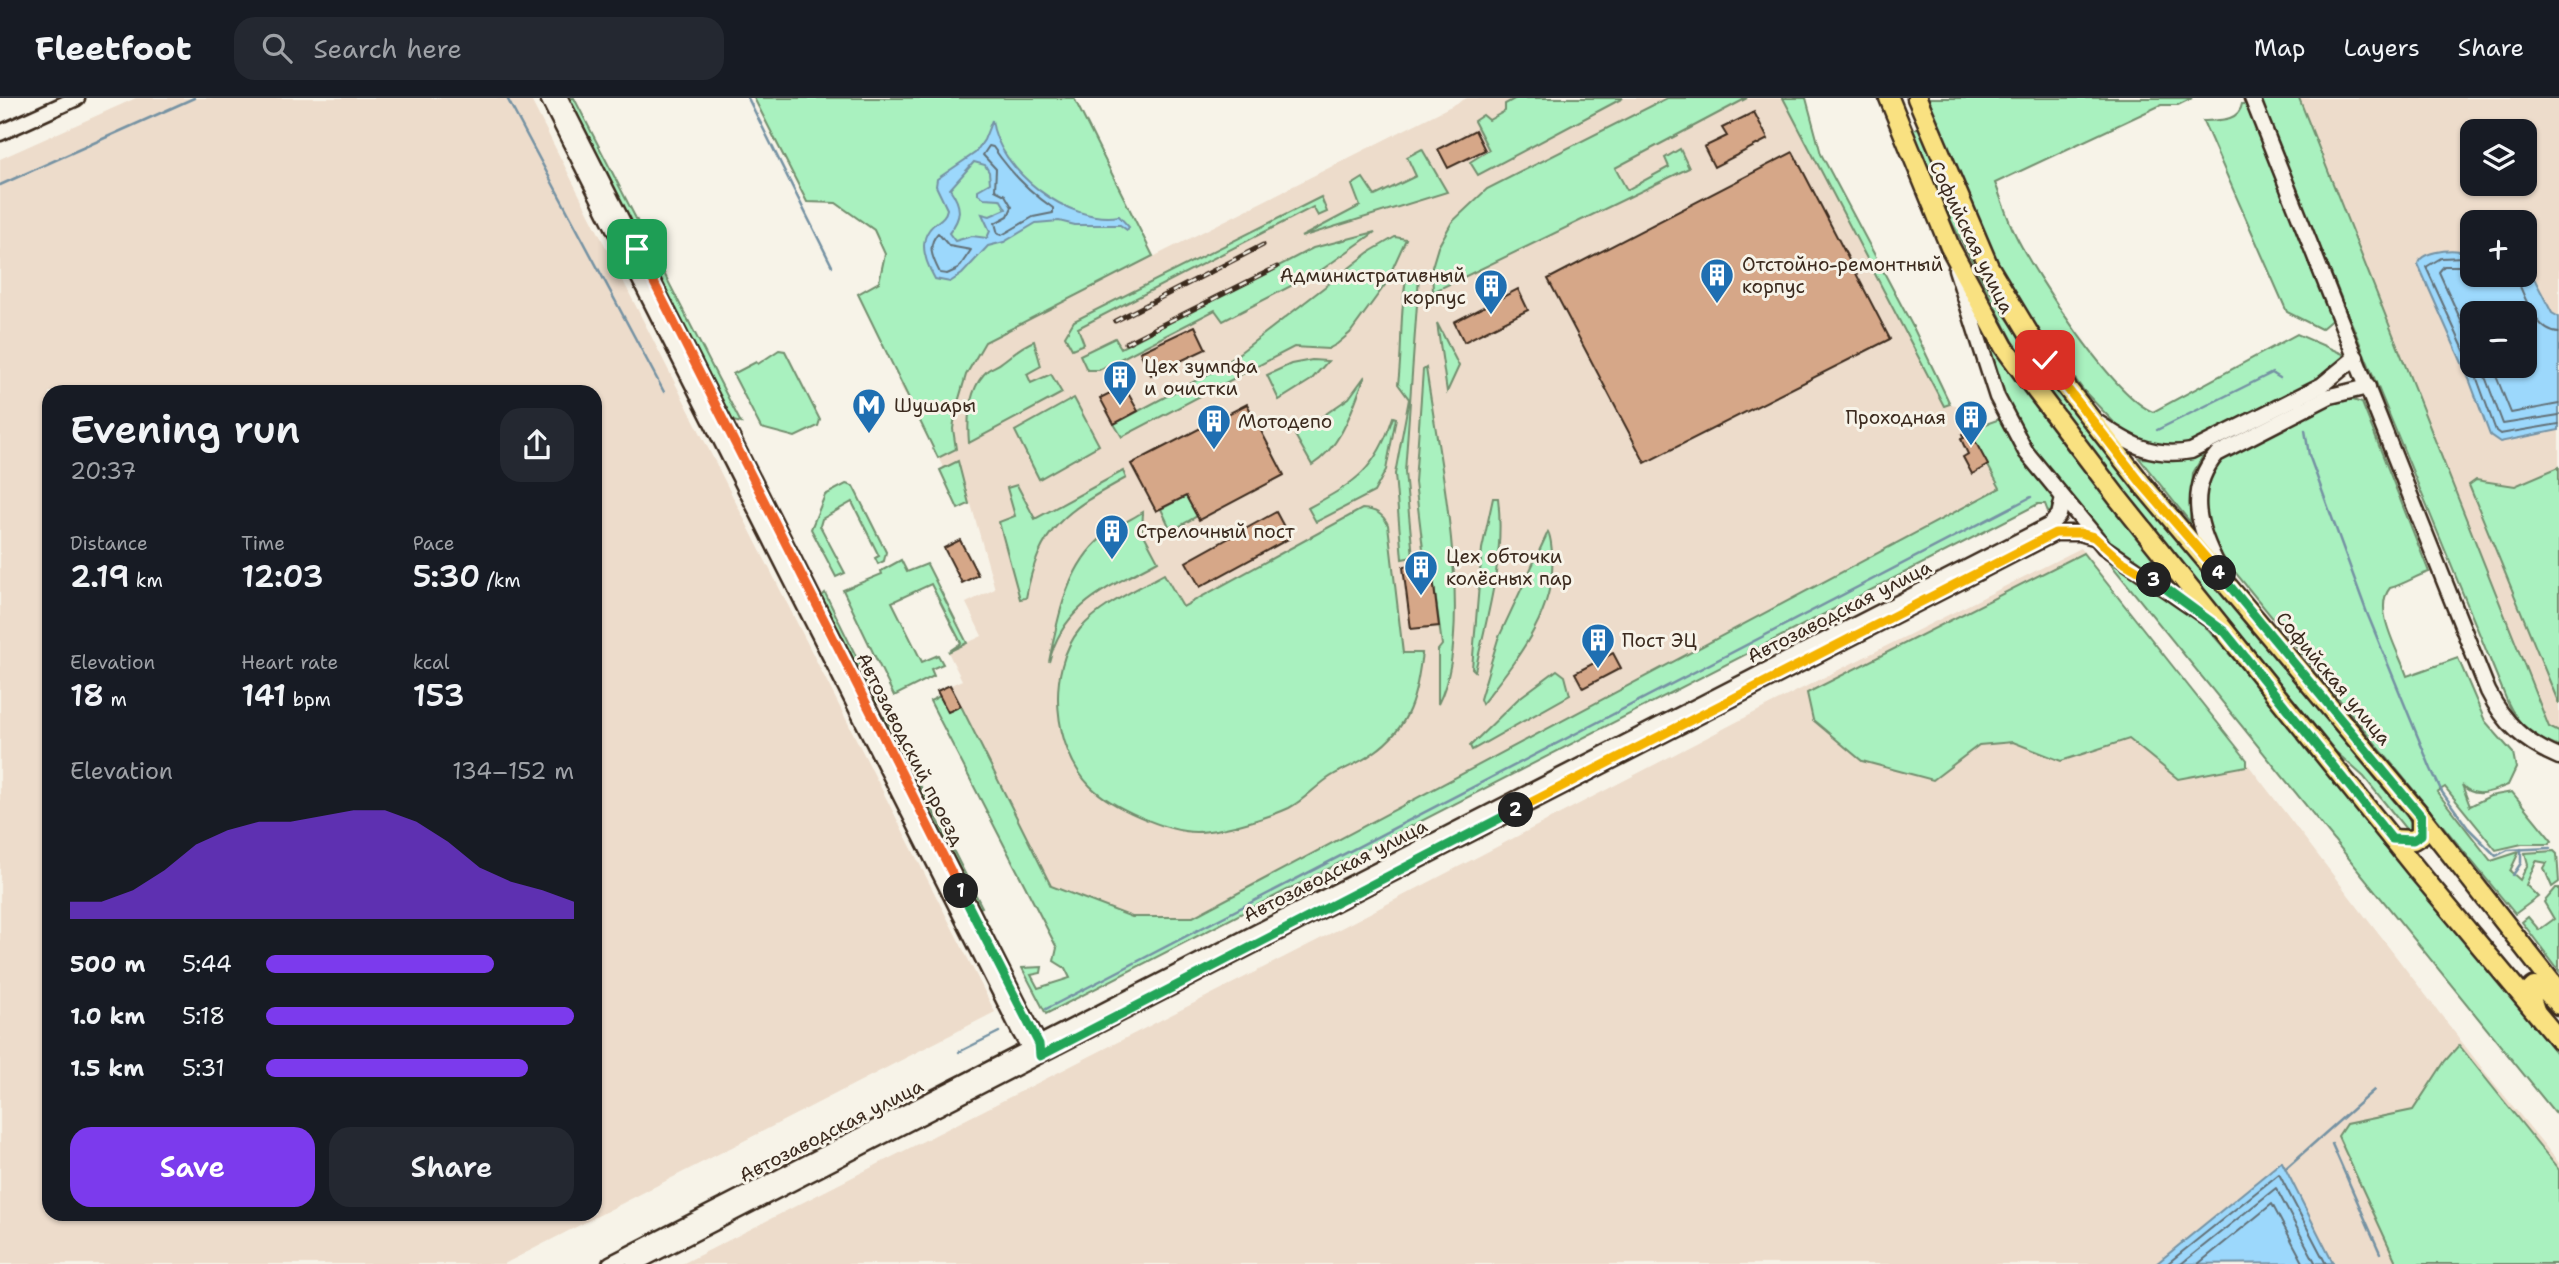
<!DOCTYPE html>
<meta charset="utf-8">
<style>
:root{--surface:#171b24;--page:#242831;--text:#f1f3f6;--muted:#9ea1a6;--line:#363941;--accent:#7c3aed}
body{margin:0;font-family:"Shantell Sans",sans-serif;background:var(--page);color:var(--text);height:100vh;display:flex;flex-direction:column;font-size:26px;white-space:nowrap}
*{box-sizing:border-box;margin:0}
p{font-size:23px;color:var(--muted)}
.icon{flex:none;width:38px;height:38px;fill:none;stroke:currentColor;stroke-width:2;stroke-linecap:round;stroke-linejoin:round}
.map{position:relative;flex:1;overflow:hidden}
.panel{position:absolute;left:42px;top:287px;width:560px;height:836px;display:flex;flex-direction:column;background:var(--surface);border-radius:21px;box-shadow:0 2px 5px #0004}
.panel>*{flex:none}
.fabs{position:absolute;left:2460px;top:21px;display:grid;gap:14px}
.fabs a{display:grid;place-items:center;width:77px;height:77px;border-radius:14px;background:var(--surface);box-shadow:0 2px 5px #0004;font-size:35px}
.pin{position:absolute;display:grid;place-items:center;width:60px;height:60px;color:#fff;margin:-30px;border-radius:14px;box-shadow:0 4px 10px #0006}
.km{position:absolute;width:35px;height:35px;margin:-18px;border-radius:50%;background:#222;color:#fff;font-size:19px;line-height:35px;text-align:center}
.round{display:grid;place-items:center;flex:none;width:74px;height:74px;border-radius:21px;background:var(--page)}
.summary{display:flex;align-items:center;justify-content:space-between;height:119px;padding:0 28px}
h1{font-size:38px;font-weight:600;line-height:52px}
.stats{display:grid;grid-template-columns:repeat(3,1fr);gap:10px;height:119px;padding:7px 28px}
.stats div{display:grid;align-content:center}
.stats b{font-size:30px;font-weight:600}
.stats small{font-size:19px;font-weight:400}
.stats p{font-size:19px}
.chart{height:196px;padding:14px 28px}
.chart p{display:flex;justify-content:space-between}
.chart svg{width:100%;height:126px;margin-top:7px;fill:var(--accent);opacity:.7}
.button{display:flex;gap:14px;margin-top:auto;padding:14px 28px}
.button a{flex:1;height:80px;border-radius:21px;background:var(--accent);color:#fff;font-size:28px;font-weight:600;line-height:80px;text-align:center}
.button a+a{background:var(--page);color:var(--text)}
ul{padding:0 28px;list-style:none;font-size:23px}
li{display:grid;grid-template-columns:112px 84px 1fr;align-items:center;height:52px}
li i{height:18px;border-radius:9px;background:var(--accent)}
header{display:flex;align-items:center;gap:42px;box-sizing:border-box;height:98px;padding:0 35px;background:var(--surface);border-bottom:2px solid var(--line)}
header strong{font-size:33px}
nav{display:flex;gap:38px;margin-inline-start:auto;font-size:24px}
.search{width:490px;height:63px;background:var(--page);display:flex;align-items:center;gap:18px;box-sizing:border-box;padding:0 24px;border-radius:21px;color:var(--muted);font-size:26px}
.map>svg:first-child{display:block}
.built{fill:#eddccb;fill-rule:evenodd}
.green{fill:#a9f1bf;stroke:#728e6e;stroke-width:2}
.water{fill:#9cd8fc;stroke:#7592a3;stroke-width:2;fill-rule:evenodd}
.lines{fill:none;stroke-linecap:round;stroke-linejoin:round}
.shore{stroke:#627077;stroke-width:2}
.stream{stroke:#7592a3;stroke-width:2.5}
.building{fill:#d6a788;stroke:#3b2a1e;stroke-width:2}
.minor-casing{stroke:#3b2a1e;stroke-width:19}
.major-casing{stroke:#3b2a1e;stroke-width:23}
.minor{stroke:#f7f3e8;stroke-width:14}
.major{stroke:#f9e181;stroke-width:18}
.rail-casing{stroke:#3b2a1e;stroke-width:5}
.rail{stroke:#f7f3e8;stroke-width:2.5;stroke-dasharray:8;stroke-linecap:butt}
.split-1-casing{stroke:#fff;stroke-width:14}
.split-2-casing{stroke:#fff;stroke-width:14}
.split-3-casing{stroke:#fff;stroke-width:14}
.split-4-casing{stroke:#fff;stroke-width:14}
.split-5-casing{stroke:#fff;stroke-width:14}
.split-1{stroke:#f0652b;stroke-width:9}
.split-2{stroke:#22a559;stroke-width:9}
.split-3{stroke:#f5b400;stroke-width:9}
.split-4{stroke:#22a559;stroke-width:9}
.split-5{stroke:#f5b400;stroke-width:9}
.labels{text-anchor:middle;stroke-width:6;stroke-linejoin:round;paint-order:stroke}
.street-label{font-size:19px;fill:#3b2a1e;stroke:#f7f3e8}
.poi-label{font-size:19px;fill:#3b2a1e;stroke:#f7f3e8;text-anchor:start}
</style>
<header>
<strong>Fleetfoot</strong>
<div class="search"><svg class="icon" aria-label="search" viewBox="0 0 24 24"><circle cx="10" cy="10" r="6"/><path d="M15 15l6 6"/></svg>Search here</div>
<nav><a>Map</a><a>Layers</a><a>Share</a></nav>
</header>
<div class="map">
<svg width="2559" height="1166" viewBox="0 0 2559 1166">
<rect width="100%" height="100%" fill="#f7f3e8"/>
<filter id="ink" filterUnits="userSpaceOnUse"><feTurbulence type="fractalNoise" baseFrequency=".0143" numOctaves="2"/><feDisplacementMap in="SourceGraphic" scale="14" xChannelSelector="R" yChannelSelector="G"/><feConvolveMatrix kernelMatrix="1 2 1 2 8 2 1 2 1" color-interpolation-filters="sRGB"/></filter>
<g filter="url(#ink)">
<g class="built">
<path d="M136,0H530L995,914L504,1166H0V61ZM49,294H595V1116H49Z"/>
<polygon points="1467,0 1806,0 1821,56 1913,229 1950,306 1956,307 1965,321 2001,390 1193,819 1132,819 1051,788 961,608 948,614 938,593 962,582 948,554 982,538 966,505 995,491 971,406 964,409 900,287"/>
<path d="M2299,0H2559V634L2549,630ZM2473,33H2525V86H2473ZM2473,124H2525V177H2473ZM2473,215H2525V268H2473Z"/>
<polygon points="2081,450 2485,974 2559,1065 2559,1166 682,1166 1318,842 1773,605"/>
</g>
<g class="green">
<polygon points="568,0 574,0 741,325 733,323"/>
<polygon points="754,0 1074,0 1153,158 985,244 966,277 956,311 953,331 956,351 938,360 858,196 879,184 885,156 874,132 836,105 807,104"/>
<polygon points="1516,0 1623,0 1478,77 1470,64 1489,52 1474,23 1483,17 1489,22 1505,13 1505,6"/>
<polygon points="1667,0 1747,0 1615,70 1627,92 1669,69 1665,60 1680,51 1689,70 1433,194 1432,169 1438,149 1452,124 1487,91"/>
<polygon points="1783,0 1806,0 1821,56 1913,229 1950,306 1944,308"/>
<path d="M1928,0H2192L2178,7H2161L1995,85C2002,102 2007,120 2015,136C2035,177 2113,298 2153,314L2297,236L2343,256V262L2321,281L2186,349H2150L2124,335L2084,293L2016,201L1992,157L1939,32Z"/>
<path d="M2259,0H2299L2549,629L2559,634V649C2533,639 2519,629 2507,603Z"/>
<path d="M2242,6H2247L2334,220L2321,231L2287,214L2203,23C2218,22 2239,24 2242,6Z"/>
<polygon points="1919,29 2004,216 2090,334 2417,731 2409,735 2364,679 2336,654 2109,374 2017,251 1944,109 1911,33"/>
<polygon points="1422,51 1447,94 1301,139 1360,108 1352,87 1363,80 1375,98 1416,78 1407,59"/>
<polygon points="1321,99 1327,114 1318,118 1313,109 1078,230 1084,246 1072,251 1065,238 1074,223"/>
<polygon points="1375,134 1320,173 1223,223 1215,212 1099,272 1087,272 1080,257 1115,240 1121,250 1313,150"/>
<polygon points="1395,139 1406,141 1385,187 1350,235 1337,246 1328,251 1294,249 1122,339 1114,326 1220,270 1371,153"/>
<path d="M1407,177L1419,178L1405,374L1413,459L1402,461L1395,376L1409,301L1398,286C1403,249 1399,212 1407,177Z"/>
<polygon points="1437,225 1459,268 1447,294"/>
<path d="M1990,239L2005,267L2070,355L2173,484C2115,470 2022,351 2001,296C1995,280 1991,262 1986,244Z"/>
<path d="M1034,243L1041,268L1027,276L1031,285L1051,276L1062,295L969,345C967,321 968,290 988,272C992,269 998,268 1002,264C1013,256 1021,248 1034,243Z"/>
<polygon points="779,252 785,253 820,322 818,328 795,339 761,330 733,276 756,264 758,266"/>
<polygon points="1312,262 1328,263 1311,282 1279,302 1267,277 1291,266"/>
<path d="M1426,270C1438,355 1477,531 1438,606V552L1442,547L1431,465L1429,458L1424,459L1415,384L1423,272Z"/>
<path d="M1365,278C1352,311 1343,347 1312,367L1295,337L1349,300Z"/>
<polygon points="1074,300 1099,347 1039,381 1015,333"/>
<path d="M2350,301L2362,305L2429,474C2415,478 2407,485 2390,490C2372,511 2399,554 2407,578L2458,560L2485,623L2513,655L2516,670L2508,687C2493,693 2475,702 2462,687L2470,708L2490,698L2512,694L2552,743L2549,746H2522L2496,752L2445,689L2437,694L2491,763L2519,754L2510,773L2520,782L2528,766L2525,755L2554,753L2557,756L2559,784L2552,789L2544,770L2547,765L2536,763L2526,787L2538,799L2515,816L2212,446C2203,410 2198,392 2221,359L2332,303Z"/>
<path d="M1393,319L1396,320L1386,372L1374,394L1316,424L1308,410C1356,384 1376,372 1393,319Z"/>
<polygon points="1997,322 2002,322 2058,402 2050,419 2045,406 2038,406 1046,916 1022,870 1042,869 1041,875 1031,877 1038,890 1070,880 1065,870 1054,863 1057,850 930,603 940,598 948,614 961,608 1051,788 1132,819 1193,819 2000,390 1969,332"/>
<polygon points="2207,351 2193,375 2190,424 2139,360 2177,361"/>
<polygon points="958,363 969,406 958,411 940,372"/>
<polygon points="2559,369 2559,606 2469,387 2476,382 2515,388"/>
<path d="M1123,373L1126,380C1066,413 1039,429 1026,500L1020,501L999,424L1015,418L1007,390L1017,387L1035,421Z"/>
<polygon points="846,386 853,388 886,454 884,463 878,466 875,460 879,458 852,404 822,421 820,428 845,475 836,479 811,431 825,397"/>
<polygon points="1186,398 1197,418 1178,429 1169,428 1161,411"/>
<path d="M1493,400H1498C1505,459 1488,515 1475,573L1472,570L1482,451Z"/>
<path d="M1362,411C1374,411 1383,415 1388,427L1403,555H1422C1416,597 1411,629 1373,655C1359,666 1341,671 1327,681C1314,690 1303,703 1289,710C1267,720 1220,734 1196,734C1167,734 1111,709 1090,688C1053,650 1046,572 1080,531C1102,506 1136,492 1164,476L1183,509Z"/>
<path d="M1143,414L1142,433L1158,463C1109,490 1064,504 1049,564C1057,523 1066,474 1097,444C1110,431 1128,423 1143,414Z"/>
<path d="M1548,434C1551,439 1551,446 1552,454C1557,514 1516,562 1482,606L1480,601L1498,541Z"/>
<polygon points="2083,455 2247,662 2247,668 2178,681 2129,641 2061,663 2013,644 1979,647 1933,682 1862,663 1813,622 1807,595"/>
<polygon points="2111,461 2194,515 2314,654 2559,959 2559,1020 2109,464"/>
<polygon points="901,462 907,474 927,466 967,545 948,554 961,545 931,486 892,504 922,564 938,557 943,566 931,571 934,578 894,598 843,492 882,476 881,473"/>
<polygon points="825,495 879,605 871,604 820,500"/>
<polygon points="1557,572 1565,578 1570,597 1472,652 1470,648 1518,601"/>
<polygon points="885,618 982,809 976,812 882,624"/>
<polygon points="2556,790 2559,790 2559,873 2522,824 2528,819 2539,832 2554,821 2544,804"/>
<polygon points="2459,947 2559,1072 2559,1166 2397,1166 2338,1038 2346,1026 2413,1012 2445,963"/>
</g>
<g class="water">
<path d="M992,22C998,72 1069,127 1119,118L1129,129L1127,132L1120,127H1075L1059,123L1036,125L1004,144L988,148L962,176L950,184L935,181C927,167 918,147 929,132C935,123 945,122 947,111L936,88L937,81L975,55L984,42ZM974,64L985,67L989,74L990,85L978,92V96L984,100L1000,101L1006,111L990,118L982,116L990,133L987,140L972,138L955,143L949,135C962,119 962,108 950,91Z"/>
<path d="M2473,140V177H2525V163L2552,215L2559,219V332L2500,344L2490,337L2469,281L2418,166C2420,154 2448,151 2460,153ZM2473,215H2525V268H2473Z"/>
<polygon points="2282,1064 2333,1165 2156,1166 2281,1064"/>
</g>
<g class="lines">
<g class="shore">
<path d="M989,48L993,49C1010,74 1028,93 1053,110V115L1033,119L1002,137L998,136L995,125L1008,118L1012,109L1005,97L995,92L996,71L983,57Z"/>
<path d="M938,135L949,148L971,152L958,171L947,176L940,175C933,161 926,148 938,135Z"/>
<polyline points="2473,149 2463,159 2441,160 2426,169 2476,278 2496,333 2500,336 2559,326"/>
<polyline points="2473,162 2463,168 2444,168 2439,174 2473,249"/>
<path d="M2515,177C2524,195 2534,234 2559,235"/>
<polyline points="2481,268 2503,326 2559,317"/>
<polyline points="2492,268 2511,315 2559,306"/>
<polyline points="2167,1166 2279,1076 2326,1166"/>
<polyline points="2181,1166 2276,1090 2316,1166"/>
<polyline points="2198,1166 2272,1106 2304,1166"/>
</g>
<g class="stream">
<polyline points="507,0 664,294"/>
<polyline points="748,0 832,168"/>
<polyline points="0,87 194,0"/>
<polyline points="2157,332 2272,275 2280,280"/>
<polyline points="2305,332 2309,357 2367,515 2431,671 2442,694 2468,730 2496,758 2508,752 2550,750"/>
<polyline points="2513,777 2521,765 2521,751"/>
<polyline points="1046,911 2031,399"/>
<polyline points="959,954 999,934"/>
<polyline points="2332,1046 2380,1155"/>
<polyline points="2286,1070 2374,992"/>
</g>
</g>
<g class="building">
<polygon points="1754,14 1768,41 1714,69 1704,49 1727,38 1722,30"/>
<polygon points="1475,32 1485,52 1448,70 1438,51"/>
<polygon points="1793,54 1890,241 1645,365 1548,181"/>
<polygon points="1518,191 1528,212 1464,244 1454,224"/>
<polygon points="1195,228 1206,251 1151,277 1140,254"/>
<polygon points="1124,288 1138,313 1114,326 1100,300"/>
<polygon points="1247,306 1284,377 1199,422 1186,398 1156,413 1131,366"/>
<polygon points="1969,332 1988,367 1972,376 1963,359 1968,356 1961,341 1964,340 1962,336"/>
<polygon points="1276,414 1290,440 1200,489 1186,464"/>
<polygon points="960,442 978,477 962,485 944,450"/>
<polygon points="1431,465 1439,528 1411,531 1403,469"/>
<polygon points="1613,555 1621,570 1583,590 1575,575"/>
<polygon points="950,587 961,608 948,614 937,593"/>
</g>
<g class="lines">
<g class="minor-casing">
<g id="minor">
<polyline points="548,0 1020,934 1030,951 1036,955"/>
<polyline points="560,0 1039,946 1039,953"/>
<path d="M2252,0L2488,593C2504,625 2525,645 2559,659"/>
<polyline points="0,35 77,0"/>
<polyline points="1956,171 1997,299 2026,354 2104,449 2210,522"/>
<path d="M2097,324C2129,346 2152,360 2191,353L2322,287L2356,259"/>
<path d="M2219,470C2199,432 2185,393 2217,356L2330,298L2368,289"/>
<polyline points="610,1166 2050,427 2059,417 2063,400"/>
<polyline points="634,1166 2055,435 2080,435 2094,439"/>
</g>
</g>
<g class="major-casing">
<g id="major">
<polyline points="1889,0 1950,149 2004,249 2028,282 2117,399 2417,772 2559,942"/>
<polyline points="1917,0 1989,169 2045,262 2142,386 2421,718 2559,894"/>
<polyline points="2392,741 2413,742 2421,737 2421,718"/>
<polyline points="2535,912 2529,894 2534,889 2543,890 2559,907"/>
</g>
</g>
<use href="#minor" class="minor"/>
<use href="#major" class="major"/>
<g class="rail-casing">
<g id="rail">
<polyline points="1115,223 1263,147"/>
<polyline points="1126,245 1277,169"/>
</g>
</g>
<use href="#rail" class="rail"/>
</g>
</g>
<g class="lines" filter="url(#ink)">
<g class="split-1-casing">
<polyline id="split-1" points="637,151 961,793"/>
</g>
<g class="split-2-casing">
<polyline id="split-2" points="961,793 1039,946 1040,958 1516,712"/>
</g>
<g class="split-3-casing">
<polyline id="split-3" points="1516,712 2055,435 2080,435 2094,439 2121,463 2154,482"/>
</g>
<g class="split-4-casing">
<polyline id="split-4" points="2154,482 2225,534 2392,741 2413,742 2421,737 2421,718 2219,475"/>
</g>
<g class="split-5-casing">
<polyline id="split-5" points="2045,262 2142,386 2219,475"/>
</g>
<use href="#split-1" class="split-1"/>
<use href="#split-2" class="split-2"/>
<use href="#split-3" class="split-3"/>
<use href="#split-4" class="split-4"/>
<use href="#split-5" class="split-5"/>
</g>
<defs>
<g id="building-pin" transform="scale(1.75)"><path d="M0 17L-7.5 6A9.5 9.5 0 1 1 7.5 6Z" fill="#1f6fb2" stroke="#f7f3e8"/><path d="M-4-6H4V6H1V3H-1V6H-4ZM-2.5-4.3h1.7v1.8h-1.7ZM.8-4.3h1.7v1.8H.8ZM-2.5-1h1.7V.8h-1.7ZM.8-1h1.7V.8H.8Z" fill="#fff"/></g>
<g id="metro-pin" transform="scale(1.75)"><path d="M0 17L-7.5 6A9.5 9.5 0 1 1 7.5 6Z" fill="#1f6fb2" stroke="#f7f3e8"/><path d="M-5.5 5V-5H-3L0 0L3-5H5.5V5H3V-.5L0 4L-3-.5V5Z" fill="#fff"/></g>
</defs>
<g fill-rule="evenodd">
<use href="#building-pin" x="1717" y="177"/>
<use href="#building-pin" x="1491" y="188"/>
<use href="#building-pin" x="1120" y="279"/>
<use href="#metro-pin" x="869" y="307"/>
<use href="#building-pin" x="1971" y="319"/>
<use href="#building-pin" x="1214" y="323"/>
<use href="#building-pin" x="1112" y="433"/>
<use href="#building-pin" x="1421" y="469"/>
<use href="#building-pin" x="1598" y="542"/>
</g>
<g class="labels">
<g class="street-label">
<text transform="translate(1972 139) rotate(64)" y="7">Софийская улица</text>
<text transform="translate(1839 513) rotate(-27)" y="7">Автозаводская улица</text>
<text transform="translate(2334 580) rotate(50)" y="7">Софийская улица</text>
<text transform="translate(911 651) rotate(63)" y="7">Автозаводский проезд</text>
<text transform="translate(1335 772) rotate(-27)" y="7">Автозаводская улица</text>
<text transform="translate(831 1032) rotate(-27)" y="7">Автозаводская улица</text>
</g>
<g class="poi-label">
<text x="1742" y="173">Отстойно-ремонтный<tspan x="1742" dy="22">корпус</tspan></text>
<text x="1466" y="184" text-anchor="end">Административный<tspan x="1466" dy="22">корпус</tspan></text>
<text x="1144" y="275">Цех зумпфа<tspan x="1144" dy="22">и очистки</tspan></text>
<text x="894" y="314">Шушары</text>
<text x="1946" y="326" text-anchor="end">Проходная</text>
<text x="1238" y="330">Мотодепо</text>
<text x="1136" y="440">Стрелочный пост</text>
<text x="1446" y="465">Цех обточки<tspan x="1446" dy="22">колёсных пар</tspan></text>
<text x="1622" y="549">Пост ЭЦ</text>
</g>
</g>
</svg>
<div class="fabs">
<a><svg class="icon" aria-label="layers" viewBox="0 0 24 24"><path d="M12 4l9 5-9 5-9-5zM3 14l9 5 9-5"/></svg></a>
<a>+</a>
<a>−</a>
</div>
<div class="pin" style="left:637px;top:151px;background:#1e9e55"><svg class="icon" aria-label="arrive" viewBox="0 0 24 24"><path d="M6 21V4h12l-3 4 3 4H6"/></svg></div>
<div class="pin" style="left:2045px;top:262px;background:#d93025"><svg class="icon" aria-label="check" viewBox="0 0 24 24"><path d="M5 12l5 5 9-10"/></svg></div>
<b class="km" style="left:961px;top:793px">1</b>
<b class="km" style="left:1516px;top:712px">2</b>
<b class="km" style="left:2154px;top:482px">3</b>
<b class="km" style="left:2219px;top:475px">4</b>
<section class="panel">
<div class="summary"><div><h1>Evening run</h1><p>20:37</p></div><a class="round"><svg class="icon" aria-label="share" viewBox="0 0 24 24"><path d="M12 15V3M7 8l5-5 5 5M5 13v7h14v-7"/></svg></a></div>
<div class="stats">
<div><p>Distance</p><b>2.19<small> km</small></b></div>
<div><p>Time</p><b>12:03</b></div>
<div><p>Pace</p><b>5:30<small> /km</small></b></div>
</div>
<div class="stats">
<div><p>Elevation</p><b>18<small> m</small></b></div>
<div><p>Heart rate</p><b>141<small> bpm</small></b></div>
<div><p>kcal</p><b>153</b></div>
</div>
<div class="chart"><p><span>Elevation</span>134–152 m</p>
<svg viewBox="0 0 160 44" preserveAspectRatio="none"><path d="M0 44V38L10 38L20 34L30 27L40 18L50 13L60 10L70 10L80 8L90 6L100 6L110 10L120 17L130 26L140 31L150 34L160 38V44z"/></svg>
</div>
<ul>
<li><b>500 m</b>5:44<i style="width:74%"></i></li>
<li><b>1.0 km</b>5:18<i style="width:100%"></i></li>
<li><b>1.5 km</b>5:31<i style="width:85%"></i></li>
</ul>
<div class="button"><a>Save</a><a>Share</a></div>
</section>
</div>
